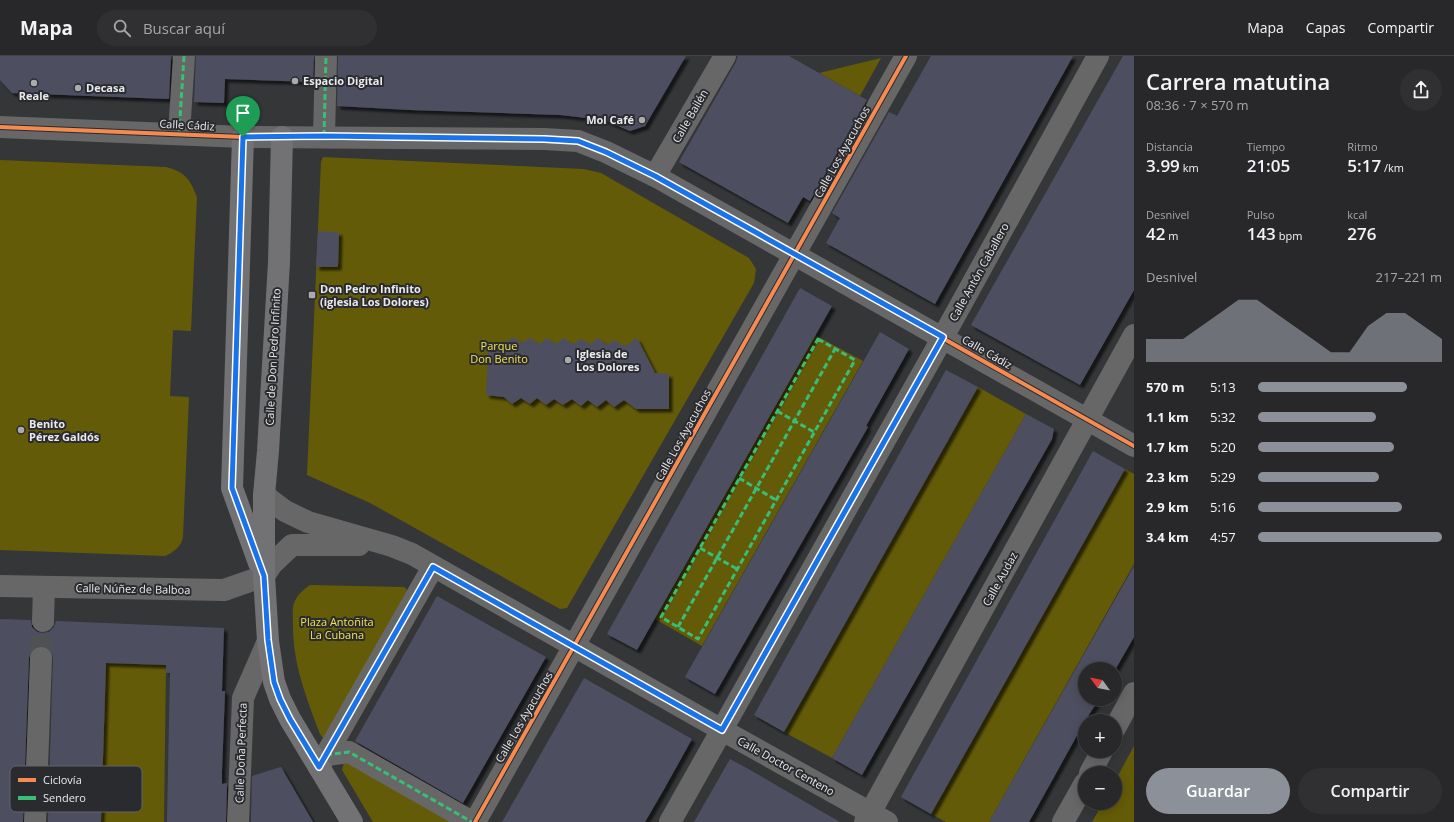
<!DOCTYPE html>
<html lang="es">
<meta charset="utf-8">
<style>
:root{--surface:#28282a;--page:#303032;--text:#f1f3f6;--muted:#a5a6a8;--line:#444447;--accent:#8c9099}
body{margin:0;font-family:"Open Sans",sans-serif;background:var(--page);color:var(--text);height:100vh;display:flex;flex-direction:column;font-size:15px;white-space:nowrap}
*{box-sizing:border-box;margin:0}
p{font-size:13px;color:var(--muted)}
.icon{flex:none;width:22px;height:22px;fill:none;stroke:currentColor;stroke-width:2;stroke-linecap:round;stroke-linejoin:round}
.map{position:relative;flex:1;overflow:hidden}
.sheet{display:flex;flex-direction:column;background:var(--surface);width:320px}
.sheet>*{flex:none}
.needle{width:26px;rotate:303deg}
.buttons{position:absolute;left:1078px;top:606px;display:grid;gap:8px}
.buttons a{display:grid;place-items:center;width:44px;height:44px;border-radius:50%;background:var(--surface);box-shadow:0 2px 10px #0003,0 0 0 1px var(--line);font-size:20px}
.pin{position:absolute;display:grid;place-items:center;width:34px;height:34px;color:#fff;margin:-41px -17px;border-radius:50% 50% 50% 0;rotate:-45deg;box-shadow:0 0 4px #0007}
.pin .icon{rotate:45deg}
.round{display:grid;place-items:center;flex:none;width:42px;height:42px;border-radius:21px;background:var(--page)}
.summary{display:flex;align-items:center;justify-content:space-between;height:68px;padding:0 12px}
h1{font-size:22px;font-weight:600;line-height:30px}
.figures{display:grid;grid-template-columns:repeat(3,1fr);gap:6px;height:68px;padding:4px 12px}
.figures div{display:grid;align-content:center}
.figures b{font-size:17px;font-weight:600}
.figures small{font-size:11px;font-weight:400}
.figures p{font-size:11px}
.chart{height:112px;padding:8px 12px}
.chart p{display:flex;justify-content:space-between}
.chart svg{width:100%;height:72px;margin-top:4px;fill:var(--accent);opacity:.7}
.cta{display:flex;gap:8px;margin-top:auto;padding:8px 12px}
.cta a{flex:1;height:46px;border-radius:24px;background:var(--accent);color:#fff;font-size:16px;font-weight:600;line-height:46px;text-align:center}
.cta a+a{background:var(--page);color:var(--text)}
ul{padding:0 12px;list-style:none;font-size:13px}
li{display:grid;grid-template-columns:64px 48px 1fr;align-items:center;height:30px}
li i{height:10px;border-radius:5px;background:var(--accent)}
header{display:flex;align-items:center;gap:24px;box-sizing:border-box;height:56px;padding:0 20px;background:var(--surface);border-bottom:1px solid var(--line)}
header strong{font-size:19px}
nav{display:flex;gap:22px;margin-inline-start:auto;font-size:14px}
.search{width:280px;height:36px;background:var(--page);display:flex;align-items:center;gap:10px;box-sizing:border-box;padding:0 14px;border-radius:22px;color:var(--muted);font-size:15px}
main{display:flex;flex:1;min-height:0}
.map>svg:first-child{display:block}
.green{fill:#635b08}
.building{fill:#4e5061;filter:url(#shadow)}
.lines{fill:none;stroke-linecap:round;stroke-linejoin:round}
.street-tunnel{stroke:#505153;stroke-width:22;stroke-dasharray:22 11;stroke-linecap:butt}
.street{stroke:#676768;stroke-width:22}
.secondary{stroke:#727274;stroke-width:22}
.quiet{stroke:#3abd76;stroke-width:3;stroke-dasharray:6 3;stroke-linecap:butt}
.cycleway-casing{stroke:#2a2b2f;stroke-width:6}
.cycleway{stroke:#f68b52;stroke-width:4}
.route-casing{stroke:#fff;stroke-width:8}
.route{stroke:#1a73e8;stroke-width:5}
.poi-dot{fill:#ababae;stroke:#2a2b2f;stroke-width:1.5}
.labels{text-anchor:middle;stroke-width:4;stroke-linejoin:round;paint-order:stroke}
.poi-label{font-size:11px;font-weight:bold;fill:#eaeaed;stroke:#2a2b2f;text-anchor:start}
.street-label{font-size:11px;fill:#eaeaed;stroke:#2a2b2f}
.park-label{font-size:11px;fill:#f2e253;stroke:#2a2b2f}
.key{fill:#2a2b2f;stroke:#646468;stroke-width:1}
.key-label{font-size:11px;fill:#eaeaed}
</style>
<header>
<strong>Mapa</strong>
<div class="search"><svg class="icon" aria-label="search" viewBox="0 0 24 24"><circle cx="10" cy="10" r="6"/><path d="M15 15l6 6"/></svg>Buscar aquí</div>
<nav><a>Mapa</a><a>Capas</a><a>Compartir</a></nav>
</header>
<main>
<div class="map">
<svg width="1134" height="766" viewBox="0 0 1134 766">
<defs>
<filter id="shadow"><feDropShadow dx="3.5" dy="3.5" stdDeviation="1" flood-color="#0009"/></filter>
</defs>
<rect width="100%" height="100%" fill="#353638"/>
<g class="green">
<polygon points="881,2 860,40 819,17"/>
<polygon points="323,101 584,113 601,117 749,202 756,213 754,227 567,552 560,553 370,447 307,419 321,106"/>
<path d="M0,104L166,111C186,116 190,124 197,141L191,275L173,274L170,340L189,341L183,481C181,491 174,496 165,500L0,494Z"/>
<polygon points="815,279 863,305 702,590 655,563"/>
<polygon points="978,331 1026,358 832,702 784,676"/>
<polygon points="1125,413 1134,418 1134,508 989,766 946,766 931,758"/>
<path d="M310,529L403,531L406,532L407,535L325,682L322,681L320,678C306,641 292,606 293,566C293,560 292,553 294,547C297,539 303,534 310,529Z"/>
<polygon points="104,607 166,609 164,766 101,766"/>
<polygon points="1134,690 1134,766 1092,766 1103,747 1115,747 1115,725"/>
<polygon points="346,703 458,766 373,766 342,714 344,706"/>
</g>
<g class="building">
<polygon points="0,0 171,0 169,43 12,37 0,24"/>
<polygon points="196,0 314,0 313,26 225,23 224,47 194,46"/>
<polygon points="338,0 686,0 645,70 630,75 604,64 560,59 410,54 337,50"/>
<polygon points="738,0 789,0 867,44 810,145 803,141 788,167 679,106 736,6"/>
<polygon points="931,0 1073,0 935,248 826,187 840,162 832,157 889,56 897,60"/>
<polygon points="1123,0 1134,0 1134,234 1080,329 971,269"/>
<polygon points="318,175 339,176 338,211 316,211"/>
<polygon points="800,232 832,250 637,594 607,578"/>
<polygon points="880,276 909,293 866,370 868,371 715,638 685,621"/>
<polygon points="513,281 521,287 530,282 539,288 547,282 556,288 564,282 573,288 581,283 590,288 598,282 607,289 614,284 625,290 637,282 655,317 669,318 669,353 636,353 624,344 614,351 606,344 597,351 588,344 581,350 572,343 563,349 554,343 546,349 537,342 530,348 521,342 512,348 504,341 486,339 488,287 504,288"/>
<polygon points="946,314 978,331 784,676 754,659"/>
<polygon points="1026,358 1054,373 1052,383 862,719 832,702"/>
<polygon points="1093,395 1125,413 931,758 901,741"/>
<polygon points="1134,510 1134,581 1115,614 1115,613 1085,613 1085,643 1099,643 1085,665 1029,766 989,766"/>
<polygon points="437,540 546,601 463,747 355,685"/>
<polygon points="0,563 31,564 32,571 37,576 42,577 49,576 54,571 56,565 224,572 222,635 225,635 222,715 222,728 227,727 226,766 167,766 170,617 166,617 166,609 106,607 101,766 48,766 53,602 52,597 48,592 41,590 35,591 31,595 29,602 23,766 0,766"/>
<polygon points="584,622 692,683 663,735 645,766 502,766"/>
<polygon points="730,703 752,715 840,766 694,766"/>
<polygon points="281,711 313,766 251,766 252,720"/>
</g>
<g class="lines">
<polyline class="street-tunnel" points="41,602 43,565"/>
<g class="street">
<polyline points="0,71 243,81 544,83 578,85 606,96 655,120 1134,390"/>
<polyline points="179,78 184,0"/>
<polyline points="324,80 326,0"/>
<polyline points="655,120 725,0"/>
<polyline points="264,439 285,455 308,466 392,490 412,498 722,674 887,766"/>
<polyline points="0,530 224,534 264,520 272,508 292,489 359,489"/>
<polyline points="43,565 44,531"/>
<polyline points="1115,672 1134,637"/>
<polyline points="326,699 349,696 472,766"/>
<polyline points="319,711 433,511"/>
<polyline points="1090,717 1102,695"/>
<polyline points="35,766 41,602"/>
<polyline points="238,766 243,642 268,585"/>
<polyline points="475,766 906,0"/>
<polyline points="670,766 943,281 1098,0"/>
<polyline points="865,766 1134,279"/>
<polyline points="1063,766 1085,727"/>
</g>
<g class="secondary">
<polyline points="243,81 232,432 259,507"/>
<polyline points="282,81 279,206 268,395 264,439 264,520 268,585 274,626 280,643 290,663 352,766"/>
</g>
<g class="quiet">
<polyline points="179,78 184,0"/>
<polyline points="324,80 326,0"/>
<polygon points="818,283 855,304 698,583 661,561"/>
<polyline points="777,355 814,376"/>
<polyline points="739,422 776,444"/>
<polyline points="700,492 737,513"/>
<polyline points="678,571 835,293"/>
<polyline points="326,699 349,696 472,766"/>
<polyline points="319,711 433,511"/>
</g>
<g class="cycleway-casing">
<g id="cycleway">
<polyline points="0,71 243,81 544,83 578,85 606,96 655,120 1134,390"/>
<polyline points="475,766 906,0"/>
</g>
</g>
<use href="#cycleway" class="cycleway"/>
</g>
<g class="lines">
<g class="route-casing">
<polygon id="route" points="324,80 544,83 578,85 606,96 655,120 943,281 722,674 433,511 319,711 290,663 280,643 274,626 268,584 264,520 232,432 243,81"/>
</g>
<use href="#route" class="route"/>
</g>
<g class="poi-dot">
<circle cx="295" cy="25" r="4"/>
<circle cx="34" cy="27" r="4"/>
<circle cx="78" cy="32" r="4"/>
<circle cx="642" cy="64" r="4"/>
<rect x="308" y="235" width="8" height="8" rx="2"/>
<circle cx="568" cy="304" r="4"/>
<circle cx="21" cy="374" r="4"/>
</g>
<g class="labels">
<g class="poi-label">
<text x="303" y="29">Espacio Digital</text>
<text x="86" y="36">Decasa</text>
<text x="34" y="44" text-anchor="middle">Reale</text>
<text x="634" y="68" text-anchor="end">Mol Café</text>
<text x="320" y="237">Don Pedro Infinito<tspan x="320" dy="13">(iglesia Los Dolores)</tspan></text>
<text x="576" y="302">Iglesia de<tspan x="576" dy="13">Los Dolores</tspan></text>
<text x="29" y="372">Benito<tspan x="29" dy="13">Pérez Galdós</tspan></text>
</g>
<g class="street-label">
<text transform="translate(690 60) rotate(-60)" y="4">Calle Bailén</text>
<text transform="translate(187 69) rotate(3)" y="4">Calle Cádiz</text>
<text transform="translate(842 96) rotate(-61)" y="4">Calle Los Ayacuchos</text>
<text transform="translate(979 216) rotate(-61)" y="4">Calle Antón Caballero</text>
<text transform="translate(987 296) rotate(30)" y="4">Calle Cádiz</text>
<text transform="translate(273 301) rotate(-87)" y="4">Calle de Don Pedro Infinito</text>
<text transform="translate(683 379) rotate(-61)" y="4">Calle Los Ayacuchos</text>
<text transform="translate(1000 523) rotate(-61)" y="4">Calle Audaz</text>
<text transform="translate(133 533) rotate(1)" y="4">Calle Núñez de Balboa</text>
<text transform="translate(524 661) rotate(-60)" y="4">Calle Los Ayacuchos</text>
<text transform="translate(241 697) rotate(-88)" y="4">Calle Doña Perfecta</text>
<text transform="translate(786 710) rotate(29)" y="4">Calle Doctor Centeno</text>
</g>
<g class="park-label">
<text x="499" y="294">Parque<tspan x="499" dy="13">Don Benito</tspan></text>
<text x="337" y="570">Plaza Antoñita<tspan x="337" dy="13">La Cubana</tspan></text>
</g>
</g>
<rect x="10" y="710" width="132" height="46" rx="6" class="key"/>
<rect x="18" y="722" width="18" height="4" fill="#f68b52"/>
<rect x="18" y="740" width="18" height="4" fill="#3abd76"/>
<g class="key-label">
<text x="43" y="728">Ciclovía</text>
<text x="43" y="746">Sendero</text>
</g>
</svg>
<div class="buttons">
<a><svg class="needle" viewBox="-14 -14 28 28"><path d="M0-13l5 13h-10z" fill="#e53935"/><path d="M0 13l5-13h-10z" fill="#a5a6a8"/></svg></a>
<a>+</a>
<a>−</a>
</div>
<div class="pin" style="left:243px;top:81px;background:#1e9e55"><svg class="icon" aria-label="arrive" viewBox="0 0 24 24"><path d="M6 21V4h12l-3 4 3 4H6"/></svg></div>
</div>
<section class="sheet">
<div class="summary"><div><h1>Carrera matutina</h1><p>08:36 · 7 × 570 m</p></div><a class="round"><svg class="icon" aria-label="share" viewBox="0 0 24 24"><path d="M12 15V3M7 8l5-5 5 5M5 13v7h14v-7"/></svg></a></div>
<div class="figures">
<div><p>Distancia</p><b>3.99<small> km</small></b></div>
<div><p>Tiempo</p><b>21:05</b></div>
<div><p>Ritmo</p><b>5:17<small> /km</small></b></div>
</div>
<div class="figures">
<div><p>Desnivel</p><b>42<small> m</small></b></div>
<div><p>Pulso</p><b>143<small> bpm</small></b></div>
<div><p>kcal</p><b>276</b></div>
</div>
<div class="chart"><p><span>Desnivel</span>217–221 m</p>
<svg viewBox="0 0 160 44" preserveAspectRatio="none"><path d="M0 44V30L10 30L20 30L30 22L40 14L50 6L60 6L70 14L80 22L90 30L100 38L110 38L120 22L130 14L140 14L150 22L160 30V44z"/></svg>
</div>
<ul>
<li><b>570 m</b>5:13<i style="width:81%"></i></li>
<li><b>1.1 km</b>5:32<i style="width:64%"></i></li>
<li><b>1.7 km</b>5:20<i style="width:74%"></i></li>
<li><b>2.3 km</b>5:29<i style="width:66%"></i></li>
<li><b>2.9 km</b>5:16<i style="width:78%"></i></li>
<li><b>3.4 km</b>4:57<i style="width:100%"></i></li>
</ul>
<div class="cta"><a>Guardar</a><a>Compartir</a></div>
</section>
</main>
